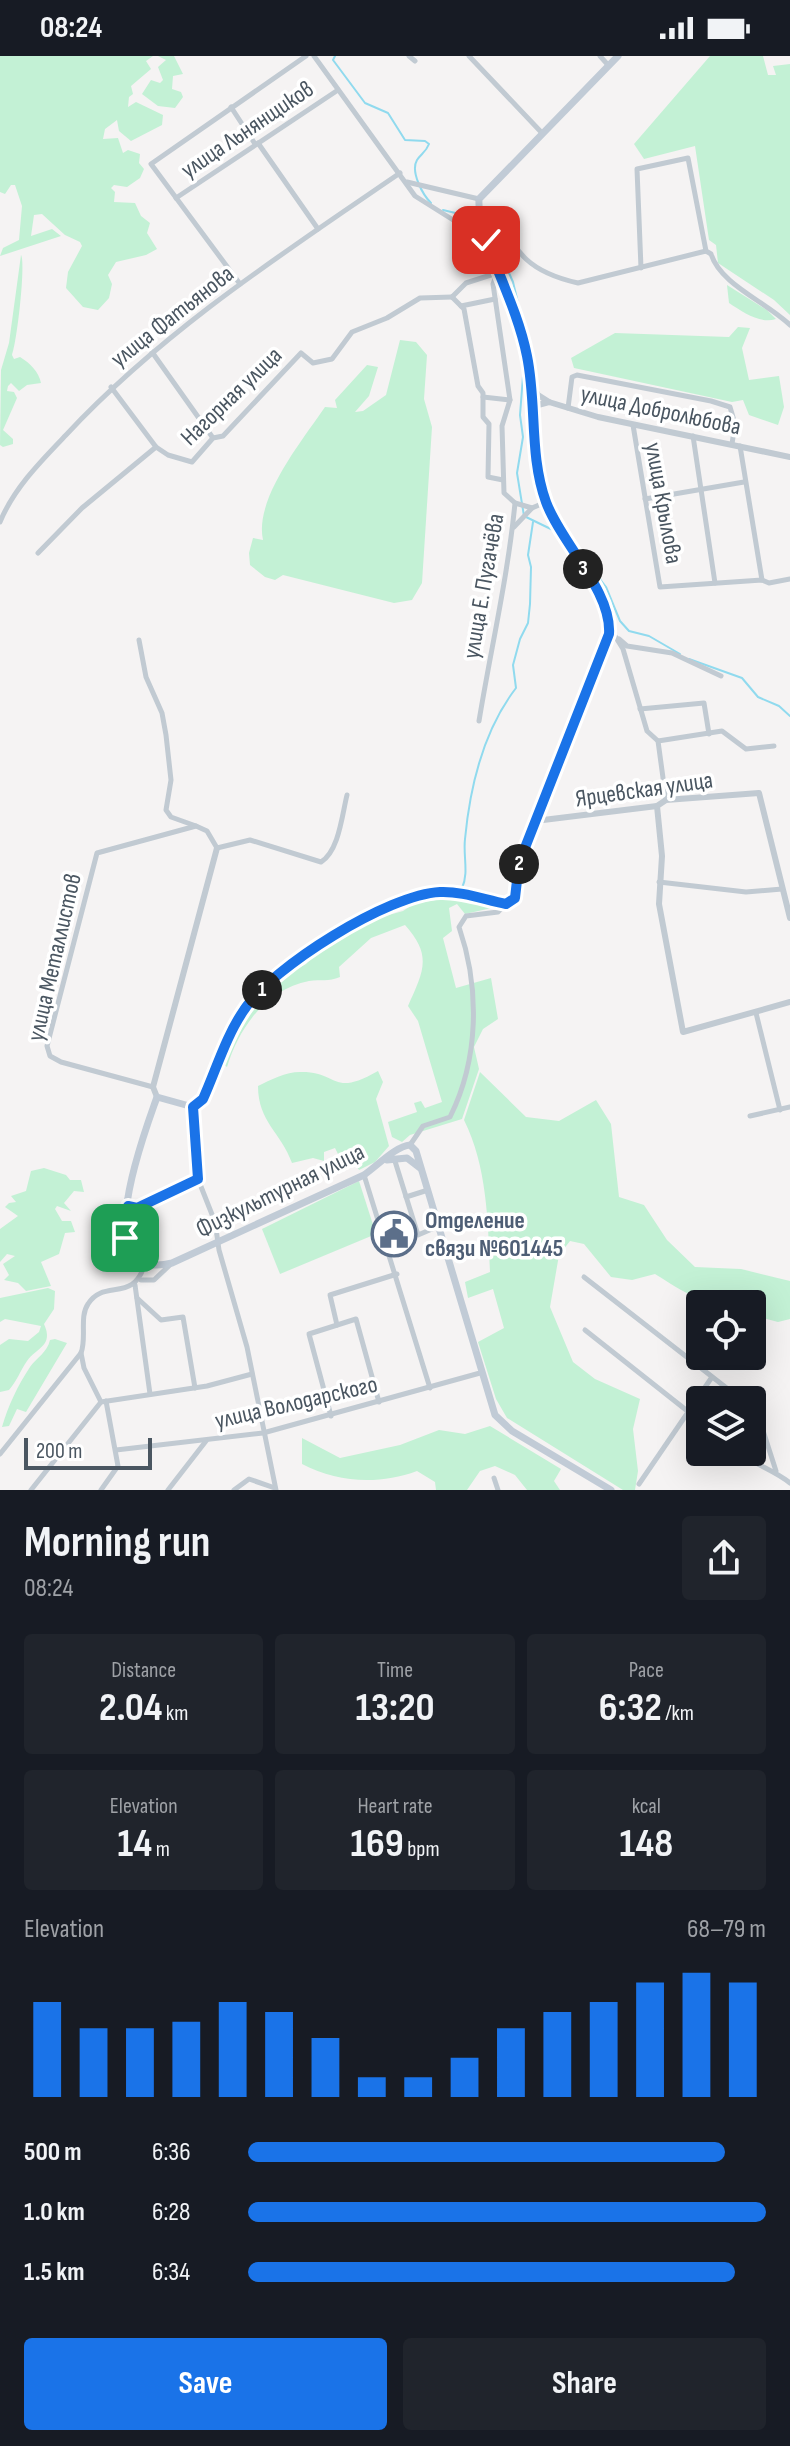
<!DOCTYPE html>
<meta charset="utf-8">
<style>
:root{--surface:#171b24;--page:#20242c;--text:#f1f3f6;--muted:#9ea1a6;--accent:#1a73e8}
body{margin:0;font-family:"Sofia Sans Condensed",sans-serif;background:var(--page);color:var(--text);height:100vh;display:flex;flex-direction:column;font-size:30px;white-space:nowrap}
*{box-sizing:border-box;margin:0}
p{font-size:26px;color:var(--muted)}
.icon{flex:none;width:44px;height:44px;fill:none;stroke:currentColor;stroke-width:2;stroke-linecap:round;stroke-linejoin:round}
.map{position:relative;height:1434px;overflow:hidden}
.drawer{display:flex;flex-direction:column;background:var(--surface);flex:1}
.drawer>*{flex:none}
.controls{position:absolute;left:686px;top:1234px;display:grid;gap:16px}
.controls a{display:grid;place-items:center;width:80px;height:80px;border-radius:8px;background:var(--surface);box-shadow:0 8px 32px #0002;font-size:40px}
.scale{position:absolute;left:24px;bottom:20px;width:128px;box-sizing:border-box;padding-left:8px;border:4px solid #4a5661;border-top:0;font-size:22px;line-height:28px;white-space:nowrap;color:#4a5661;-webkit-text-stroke:6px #fff;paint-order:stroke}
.pin{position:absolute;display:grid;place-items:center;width:68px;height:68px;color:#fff;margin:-34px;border-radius:16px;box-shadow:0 4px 12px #0006}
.km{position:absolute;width:40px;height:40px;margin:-20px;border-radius:50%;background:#222;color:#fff;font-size:22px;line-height:40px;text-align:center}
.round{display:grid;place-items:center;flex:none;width:84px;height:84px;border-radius:8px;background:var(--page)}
.head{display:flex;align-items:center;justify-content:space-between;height:136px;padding:0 24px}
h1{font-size:44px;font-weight:700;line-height:60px}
.figures{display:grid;grid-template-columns:repeat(3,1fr);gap:12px;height:136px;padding:8px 24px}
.figures div{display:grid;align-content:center;border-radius:8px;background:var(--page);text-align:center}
.figures b{font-size:40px;font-weight:700}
.figures small{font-size:22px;font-weight:400}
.figures p{font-size:22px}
.chart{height:224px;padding:16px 24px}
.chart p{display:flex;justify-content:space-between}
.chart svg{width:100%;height:144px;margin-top:8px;stroke:var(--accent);stroke-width:6}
.button{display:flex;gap:16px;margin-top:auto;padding:16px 24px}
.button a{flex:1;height:92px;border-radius:8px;background:var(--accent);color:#fff;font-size:32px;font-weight:700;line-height:92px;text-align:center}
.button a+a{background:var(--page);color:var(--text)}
ul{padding:0 24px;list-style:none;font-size:26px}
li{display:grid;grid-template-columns:128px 96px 1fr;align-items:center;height:60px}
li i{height:20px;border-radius:10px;background:var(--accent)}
.status{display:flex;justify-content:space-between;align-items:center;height:56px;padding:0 40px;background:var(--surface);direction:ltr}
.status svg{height:22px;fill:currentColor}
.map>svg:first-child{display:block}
.green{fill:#c3f1d5}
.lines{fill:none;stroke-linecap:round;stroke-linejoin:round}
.stream{stroke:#90daee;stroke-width:2}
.minor{stroke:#c1cad2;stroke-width:5}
.tertiary{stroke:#c1cad2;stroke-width:6}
.secondary{stroke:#c1cbd6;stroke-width:7}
.route-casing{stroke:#fff;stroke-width:16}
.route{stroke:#1a73e8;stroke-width:10}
.labels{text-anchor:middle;stroke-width:7;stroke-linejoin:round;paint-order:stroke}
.street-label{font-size:24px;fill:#4a5661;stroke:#fff}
.service-label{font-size:24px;font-weight:bold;fill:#4e5e75;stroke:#fff;text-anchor:start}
</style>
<div class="status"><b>08:24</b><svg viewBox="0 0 49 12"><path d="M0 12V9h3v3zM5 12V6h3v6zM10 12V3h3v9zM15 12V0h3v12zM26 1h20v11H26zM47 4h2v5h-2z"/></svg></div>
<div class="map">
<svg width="790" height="1434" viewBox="0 0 790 1434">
<rect width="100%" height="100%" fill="#f5f3f3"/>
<g class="green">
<polygon points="0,0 153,0 146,5 151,13 131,30 133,38 129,41 128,51 136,46 163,59 162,69 131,85 119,75 117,64 105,73 103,83 118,82 123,97 128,94 140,98 139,107 144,113 140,122 127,131 114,129 111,132 115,136 114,146 135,147 141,160 150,167 147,177 157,193 146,199 116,206 108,219 112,228 109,242 98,254 83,251 66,232 68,216 82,190 80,186 65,179 42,158 34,159 31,180 52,173 61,180 0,200 3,192 19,184 22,150 15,129 11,129 5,138 0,136"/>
<polygon points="158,0 174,0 183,18 173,20 172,33 181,36 183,41 175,52 158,50 142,38 151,24 160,27 163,24 158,11 166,4"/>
<polygon points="710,0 763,0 768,19 776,19 773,10 790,8 790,259 774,244 718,207 716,189 709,184 695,90 644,103 634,88"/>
<path d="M21,199C26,207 17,287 12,299L14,303L20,301C30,307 39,316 41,327L27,329L19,335L11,327L8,330L7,335L14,336L17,342L3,374L13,383V388L3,391L0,389L1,314L9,287Z"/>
<path d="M727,229L767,254L776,263C759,268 743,256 729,247Z"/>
<polygon points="738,271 750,272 742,292 749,324 779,320 784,351 778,369 749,359 743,344 732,346 574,312 571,302 615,277 729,281"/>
<path d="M400,284L416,286L427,299L424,343L432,371L422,527L412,544L394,547L283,519L275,524L265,521L250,509L249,497L253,482L263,484C254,443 302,385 325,351L337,352L335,344L367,309L378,311L369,340L355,356L363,355L386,339Z"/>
<path d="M450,842L496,851L465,858L457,848L449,852L452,875L443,882L456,932L491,922L498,963L483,973L474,991L479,1013L462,1063L410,1079L402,1086L392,1081L388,1066L417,1056L414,1047L421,1045L425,1052L442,1046L418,965L408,950C423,916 433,900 405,869L371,882L339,911L340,921C328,926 321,923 309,925C267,933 239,971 227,1011L222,1007L238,966L271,927L306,908L331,882L353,869L403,855L415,847Z"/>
<path d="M378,1015L383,1026L376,1043L389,1090L375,1106L359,1114L354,1106H342L335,1092L324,1096V1105L313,1102L292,1107C281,1076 258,1066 258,1030C270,1024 286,1016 300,1016C339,1015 331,1042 378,1015Z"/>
<path d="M480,1016L526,1061L559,1065L596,1044L611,1068L619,1141L644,1149L667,1184L695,1211L741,1213L790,1225V1263L778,1266L752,1259V1248C703,1248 696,1244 655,1218L632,1224L611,1221L584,1188L570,1185L559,1199L550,1251L573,1306L595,1323L640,1343L633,1373L638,1415L635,1434H623L507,1362L496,1343L478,1286L504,1272L493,1233L468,1242L465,1226L490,1216C488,1165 487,1110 464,1064Z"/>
<polygon points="44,1112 66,1119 70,1124 81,1124 84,1136 74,1135 64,1147 71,1155 57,1150 55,1153 62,1165 71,1165 75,1176 65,1177 59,1198 41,1206 51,1230 26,1235 18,1227 4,1224 9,1219 3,1208 15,1200 7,1198 0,1206 0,1173 18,1160 5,1151 9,1147 16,1146 11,1140 26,1135 31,1115"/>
<polygon points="359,1125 376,1178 280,1218 262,1173"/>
<path d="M48,1232L55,1235L54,1253L44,1268C54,1290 37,1291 27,1305C20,1315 17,1325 9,1334L0,1336V1289L9,1283L28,1285L39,1276L41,1270L5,1263L0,1266V1242Z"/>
<path d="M55,1283L67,1287L26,1356L17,1353L9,1370L2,1371C8,1350 18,1329 30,1311C37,1301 47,1297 50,1284Z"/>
<path d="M490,1370L561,1413L554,1425L560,1434H527L515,1419L495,1410L480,1415L467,1434H436L435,1426L417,1415C379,1429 338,1427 302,1408V1382L340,1402L400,1389L439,1374L465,1378Z"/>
</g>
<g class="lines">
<g class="stream">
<path d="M335,0L333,4L365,47L388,57L405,84L425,85L429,88C426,96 421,98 417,104C410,116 423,139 431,147"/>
<polyline points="443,154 472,161 478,167"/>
<polyline points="487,172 490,174 513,226 528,289"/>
<polyline points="524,307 520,359 523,381 517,417 524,460 559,477"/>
<polyline points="571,485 606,531 620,565 629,575 649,580 680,598"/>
<polyline points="689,603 742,622 758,641 779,650 790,660"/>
<path d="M462,832C469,817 463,800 465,783C470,730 483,675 516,632L513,609L520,583L528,567L530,548L531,511L528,499L533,466"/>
</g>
<g class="minor">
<polyline points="314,0 415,140 485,184"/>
<polyline points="409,0 415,5"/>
<polyline points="469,0 542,77"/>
<polyline points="600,0 609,10"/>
<polyline points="231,51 255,88"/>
<polyline points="258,87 318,173"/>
<polyline points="407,126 479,143"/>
<polyline points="176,142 338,34"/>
<path d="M480,160C501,165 511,189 526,203C541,217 560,223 578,227L706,195"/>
<path d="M641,212L637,113L688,102L706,195L711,198C721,229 765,245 790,269"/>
<polyline points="240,228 151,108 306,0"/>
<polyline points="452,241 464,253 478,330 483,337 483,361 489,368 488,421 503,424"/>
<polyline points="452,241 466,227 497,217"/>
<polyline points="461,250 495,243"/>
<polyline points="152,296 213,382"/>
<polyline points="111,331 156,391 168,399 192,406 213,382 223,380 301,297 313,307 332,303 352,276 387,262 420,242 452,241"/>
<polyline points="483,341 510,344"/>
<polyline points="568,352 572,321 577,319 711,345 730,351 735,368 732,388"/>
<polyline points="633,369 660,531 762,524 769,527 790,523"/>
<polyline points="693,380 715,527"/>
<polyline points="740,390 762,524"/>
<polyline points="645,443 744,426"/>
<polyline points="532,452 546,446"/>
<path d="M0,466C14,432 41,405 66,379C163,275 283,197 400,117"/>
<polyline points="514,471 532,452 515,447"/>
<polyline points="38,497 82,452 156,391"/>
<polyline points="609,578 615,580 623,593 647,675 658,685 666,744"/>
<polyline points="619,583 627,590 672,597 721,620"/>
<polyline points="139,584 146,621 162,657 166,679 171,724 166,754 171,761 196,770"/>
<polyline points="640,653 704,647 709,678"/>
<path d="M479,665C491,592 508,520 515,447L504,437L502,370L510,344L493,228L497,218"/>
<polyline points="658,685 722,675 746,693 774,690"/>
<polyline points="659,826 746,836 782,833"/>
<polyline points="756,957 780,1054"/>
<path d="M153,1031L61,1006L50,1000L47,990L97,797L196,770L207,775L217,792L250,784L321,806C339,795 342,759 347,739"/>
<polyline points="193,1051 196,1118 215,1166 219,1194 247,1291 276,1434"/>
<polyline points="750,1060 790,1051"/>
<path d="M410,1089L423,1070L450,1061C479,1003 480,932 459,871L466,860L498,856L506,848"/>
<polyline points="394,1102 418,1179 439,1170"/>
<polyline points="364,1119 430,1332"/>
<polyline points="406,1141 428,1134"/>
<polyline points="128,1150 137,1152 198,1123"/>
<polyline points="584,1221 742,1344"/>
<polyline points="141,1224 154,1224 172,1207"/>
<polyline points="135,1229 150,1338"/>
<polyline points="137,1242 161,1264 183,1261 195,1332"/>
<polyline points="337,1269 330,1239 397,1218"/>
<polyline points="585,1274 700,1365"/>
<polyline points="81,1297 84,1312 101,1346"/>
<polyline points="752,1353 758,1359 776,1415"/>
<polyline points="331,1360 309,1278 356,1263 379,1346"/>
<polyline points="116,1394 263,1377 480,1317"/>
<path d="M739,1396C755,1409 774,1414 790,1427"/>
<path d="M0,1398L81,1297C87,1282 79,1261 88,1248C104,1222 134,1248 145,1207"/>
<polyline points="494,1422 498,1434"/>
<polyline points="639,1428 712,1321"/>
<polyline points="31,1434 101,1346 207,1330 252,1318"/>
<polyline points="101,1434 118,1410 106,1345"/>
<polyline points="168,1434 206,1385"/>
<polyline points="234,1434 249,1423 275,1432"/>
</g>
<g class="tertiary">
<polyline points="532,329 538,339 549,346"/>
<polyline points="533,357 538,349 549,346 598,361 790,401"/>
<polyline points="657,750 662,800 659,848 683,976 790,946"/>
<polyline points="535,765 657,750 666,744 759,737 790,862"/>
<polyline points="157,1041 153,1031 217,792"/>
</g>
<g class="secondary">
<polyline points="387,1104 407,1102 420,1112"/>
<path d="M611,1434L512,1375L495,1359L416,1095L410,1089C396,1090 377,1110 364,1119L172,1207C85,1228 145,1076 157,1041L193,1051L203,1043C217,1014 226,980 244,954C271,911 389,838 440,836C462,835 484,845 506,848L515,842L519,807L609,578C613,537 561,486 546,447C528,398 539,345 526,295C513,249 477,191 479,143L618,0"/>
</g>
</g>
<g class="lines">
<g class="route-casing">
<path id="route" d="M125,1182L128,1150L137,1152L198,1123L193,1051L203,1043C216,1014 226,980 244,954C272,911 389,838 440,836C462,835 485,844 506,848L515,842L519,807L609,578C612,535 561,487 546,446C529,399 537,349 527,300C519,260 500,222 486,184"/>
</g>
<use href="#route" class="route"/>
</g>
<defs>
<g id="civic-ring" transform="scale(2.3)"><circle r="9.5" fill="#fff" stroke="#5c6f8a" stroke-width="1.5"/><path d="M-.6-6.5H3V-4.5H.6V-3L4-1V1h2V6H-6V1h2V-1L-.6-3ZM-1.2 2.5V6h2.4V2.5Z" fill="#5c6f8a"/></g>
</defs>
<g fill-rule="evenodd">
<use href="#civic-ring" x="394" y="1178"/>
</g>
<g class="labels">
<g class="street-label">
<text transform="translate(247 73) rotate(-34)" y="8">улица Льнянщиков</text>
<text transform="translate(172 260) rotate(-38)" y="8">улица Фатьянова</text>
<text transform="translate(231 340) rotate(-44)" y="8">Нагорная улица</text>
<text transform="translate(661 354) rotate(12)" y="8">улица Добролюбова</text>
<text transform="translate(664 447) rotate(80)" y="8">улица Крылова</text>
<text transform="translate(483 530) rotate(-80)" y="8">улица Е. Пугачёва</text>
<text transform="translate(644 733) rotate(-8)" y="8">Ярцевская улица</text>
<text transform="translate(54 901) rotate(-77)" y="8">улица Металлистов</text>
<text transform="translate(280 1134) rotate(-26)" y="8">Физкультурная улица</text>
<text transform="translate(296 1346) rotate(-13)" y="8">улица Володарского</text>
</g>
<g class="service-label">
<text x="425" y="1172">Отделение<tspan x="425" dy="28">связи №601445</tspan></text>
</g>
</g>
</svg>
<div class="controls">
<a><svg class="icon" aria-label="locate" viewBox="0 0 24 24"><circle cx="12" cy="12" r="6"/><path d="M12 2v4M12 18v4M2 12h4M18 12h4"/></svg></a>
<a><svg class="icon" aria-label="layers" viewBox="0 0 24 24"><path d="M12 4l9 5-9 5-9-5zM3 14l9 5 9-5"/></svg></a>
</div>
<div class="scale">200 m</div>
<div class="pin" style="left:125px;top:1182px;background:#1e9e55"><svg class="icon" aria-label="arrive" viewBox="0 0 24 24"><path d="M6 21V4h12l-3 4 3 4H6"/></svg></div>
<div class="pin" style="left:486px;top:184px;background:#d93025"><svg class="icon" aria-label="check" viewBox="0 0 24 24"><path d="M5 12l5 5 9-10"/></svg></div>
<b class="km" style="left:262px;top:934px">1</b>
<b class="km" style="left:519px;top:808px">2</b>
<b class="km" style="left:583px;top:513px">3</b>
</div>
<section class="drawer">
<div class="head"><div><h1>Morning run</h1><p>08:24</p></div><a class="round"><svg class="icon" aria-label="share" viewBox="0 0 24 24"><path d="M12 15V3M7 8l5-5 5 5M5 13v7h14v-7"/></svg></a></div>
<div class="figures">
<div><p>Distance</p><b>2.04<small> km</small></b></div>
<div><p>Time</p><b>13:20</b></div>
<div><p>Pace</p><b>6:32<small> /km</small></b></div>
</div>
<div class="figures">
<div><p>Elevation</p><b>14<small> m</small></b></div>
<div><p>Heart rate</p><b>169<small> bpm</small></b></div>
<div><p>kcal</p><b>148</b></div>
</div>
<div class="chart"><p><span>Elevation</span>68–79 m</p>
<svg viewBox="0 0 160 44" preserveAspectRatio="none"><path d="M5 44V15M15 44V23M25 44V23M35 44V21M45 44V15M55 44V18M65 44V26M75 44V38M85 44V38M95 44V32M105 44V23M115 44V18M125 44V15M135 44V9M145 44V6M155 44V9"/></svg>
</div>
<ul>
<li><b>500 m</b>6:36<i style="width:92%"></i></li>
<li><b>1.0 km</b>6:28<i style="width:100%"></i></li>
<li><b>1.5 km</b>6:34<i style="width:94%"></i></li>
</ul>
<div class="button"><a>Save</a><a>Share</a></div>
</section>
